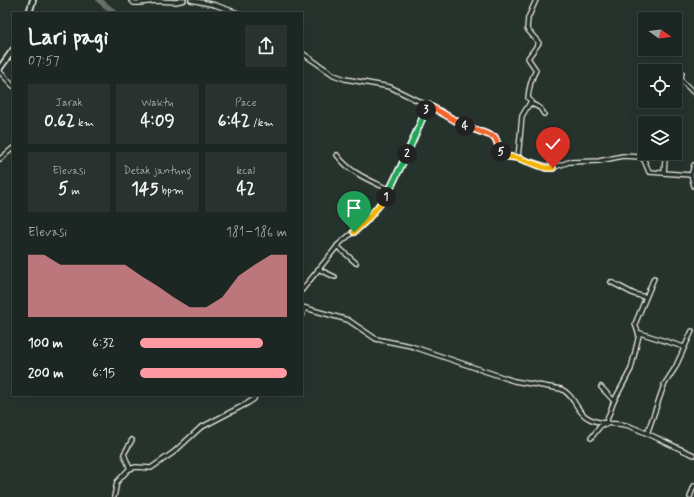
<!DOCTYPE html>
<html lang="id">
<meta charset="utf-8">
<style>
:root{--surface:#1c2622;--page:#29322f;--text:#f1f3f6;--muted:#a0a5a5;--line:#3a4340;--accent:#ff9aa2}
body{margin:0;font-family:Mynerve,sans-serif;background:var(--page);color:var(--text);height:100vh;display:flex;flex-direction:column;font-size:15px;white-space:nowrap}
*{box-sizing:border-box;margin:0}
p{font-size:13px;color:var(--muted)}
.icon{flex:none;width:22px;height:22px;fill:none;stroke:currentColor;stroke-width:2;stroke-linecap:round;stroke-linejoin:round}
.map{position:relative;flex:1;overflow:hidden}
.side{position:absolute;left:12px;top:12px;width:291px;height:384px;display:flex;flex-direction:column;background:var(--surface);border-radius:0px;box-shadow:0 4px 16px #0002,0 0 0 1px var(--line)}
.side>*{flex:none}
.needle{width:26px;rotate:105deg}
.controls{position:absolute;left:638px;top:12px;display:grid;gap:8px}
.controls a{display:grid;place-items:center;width:44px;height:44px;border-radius:0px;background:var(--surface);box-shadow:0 4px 16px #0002,0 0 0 1px var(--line);font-size:20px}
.pin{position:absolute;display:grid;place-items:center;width:34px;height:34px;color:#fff;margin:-41px -17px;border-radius:50% 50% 50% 0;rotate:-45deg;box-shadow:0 0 4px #0007}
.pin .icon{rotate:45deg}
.km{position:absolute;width:20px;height:20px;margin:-10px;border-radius:50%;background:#222;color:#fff;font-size:11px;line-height:20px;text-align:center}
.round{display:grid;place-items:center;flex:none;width:42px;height:42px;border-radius:0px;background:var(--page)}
.headline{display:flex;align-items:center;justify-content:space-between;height:68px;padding:0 16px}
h1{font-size:22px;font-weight:700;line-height:30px}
.stats{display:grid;grid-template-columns:repeat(3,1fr);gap:6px;height:68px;padding:4px 16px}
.stats div{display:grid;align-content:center;border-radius:0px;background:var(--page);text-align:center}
.stats b{font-size:17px;font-weight:700}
.stats small{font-size:11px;font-weight:400}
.stats p{font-size:11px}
.chart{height:112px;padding:8px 16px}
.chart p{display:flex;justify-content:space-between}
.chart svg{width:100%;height:72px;margin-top:4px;fill:var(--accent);opacity:.7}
ul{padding:0 16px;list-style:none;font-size:13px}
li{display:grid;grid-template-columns:64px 48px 1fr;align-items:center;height:30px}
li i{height:10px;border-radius:5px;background:var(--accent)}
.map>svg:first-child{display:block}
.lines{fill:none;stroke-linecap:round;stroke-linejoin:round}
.river{stroke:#676f68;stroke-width:5.5}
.minor-casing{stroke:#f4f1e8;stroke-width:6}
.major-casing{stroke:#f4f1e8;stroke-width:8}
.minor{stroke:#26332d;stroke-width:3.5}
.major{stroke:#26332d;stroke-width:4.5}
.split-1-casing{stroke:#fff;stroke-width:8}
.split-2-casing{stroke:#fff;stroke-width:8}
.split-3-casing{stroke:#fff;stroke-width:8}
.split-4-casing{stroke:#fff;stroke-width:8}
.split-5-casing{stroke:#fff;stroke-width:8}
.split-6-casing{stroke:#fff;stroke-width:8}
.split-1{stroke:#f5b400;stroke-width:5}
.split-2{stroke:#22a559;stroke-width:5}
.split-3{stroke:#22a559;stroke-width:5}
.split-4{stroke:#f0652b;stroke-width:5}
.split-5{stroke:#f0652b;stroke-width:5}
.split-6{stroke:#f5b400;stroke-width:5}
</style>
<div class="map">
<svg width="694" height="497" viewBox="0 0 694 497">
<rect width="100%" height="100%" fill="#26332d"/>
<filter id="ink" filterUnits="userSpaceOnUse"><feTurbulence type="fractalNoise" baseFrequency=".025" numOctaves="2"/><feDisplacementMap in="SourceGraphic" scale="8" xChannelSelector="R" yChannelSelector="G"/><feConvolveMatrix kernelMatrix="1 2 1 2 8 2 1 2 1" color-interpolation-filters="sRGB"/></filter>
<g filter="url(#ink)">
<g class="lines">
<polyline class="river" points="99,0 115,13"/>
<g class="minor-casing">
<g id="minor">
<polyline points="131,0 134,3 139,3 156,1 176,2 184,0"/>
<polyline points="191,0 215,5 238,13"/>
<polyline points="302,53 334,75 345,79 390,87 445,114 463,125 494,137 503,156 518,158 552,168 569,162 599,161 623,156 640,157 644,160 649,172 691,175 694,186"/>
<polyline points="0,72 13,86"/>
<polyline points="682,73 680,79 694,93"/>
<polyline points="530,103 540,108 544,114"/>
<path d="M337,155C351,174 370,180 390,190"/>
<path d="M518,158L522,116L531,101L528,98C529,87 531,79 536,70L528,58L539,43L527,29L528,18L536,0"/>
<polyline points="0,159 13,148"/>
<polyline points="664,173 665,160"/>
<polyline points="691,175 694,165"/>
<polyline points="337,246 356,263"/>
<polyline points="318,269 335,277"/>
<polyline points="611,282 634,294 645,297"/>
<polyline points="302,290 339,244 366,221 390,190 428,105"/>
<path d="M302,307L348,320L376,339L411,346L514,381L561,389C575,395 576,413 590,419C604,426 616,422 629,426C651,434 672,446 694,455"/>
<polyline points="302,316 305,308"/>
<polyline points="640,333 684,347"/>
<polyline points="601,387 614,401"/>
<polyline points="605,425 614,401 631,369 639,335 635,324 654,278"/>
<polyline points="647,434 664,385 675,368 692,331"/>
<polyline points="591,438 602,424"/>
<polyline points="130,469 124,454 132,440"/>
<polyline points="114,497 117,482 129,469 136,467 151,468 174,452 200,428 248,403 254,399 255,395"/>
<polyline points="690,497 694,486"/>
</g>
</g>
<g class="major-casing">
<g id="major">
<polyline points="29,13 33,0"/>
<polyline points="0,68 13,50"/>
</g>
</g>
<use href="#minor" class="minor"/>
<use href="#major" class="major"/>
</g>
</g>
<g class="lines" filter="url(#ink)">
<g class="split-1-casing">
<polyline id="split-1" points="354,232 366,221 386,197"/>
</g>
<g class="split-2-casing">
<polyline id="split-2" points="386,197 407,154"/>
</g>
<g class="split-3-casing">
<polyline id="split-3" points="407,154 426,110"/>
</g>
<g class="split-4-casing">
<polyline id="split-4" points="426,110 428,105 465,126"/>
</g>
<g class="split-5-casing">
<polyline id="split-5" points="465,126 495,137 501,152"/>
</g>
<g class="split-6-casing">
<polyline id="split-6" points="501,152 503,156 518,158 546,168 553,168"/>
</g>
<use href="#split-1" class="split-1"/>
<use href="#split-2" class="split-2"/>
<use href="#split-3" class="split-3"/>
<use href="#split-4" class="split-4"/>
<use href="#split-5" class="split-5"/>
<use href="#split-6" class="split-6"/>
</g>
</svg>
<div class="controls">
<a><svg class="needle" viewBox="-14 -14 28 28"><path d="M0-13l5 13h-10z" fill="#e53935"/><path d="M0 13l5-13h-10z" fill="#a0a5a5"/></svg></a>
<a><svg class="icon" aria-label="locate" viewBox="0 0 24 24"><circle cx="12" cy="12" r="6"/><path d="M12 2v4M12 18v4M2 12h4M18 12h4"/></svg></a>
<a><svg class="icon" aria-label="layers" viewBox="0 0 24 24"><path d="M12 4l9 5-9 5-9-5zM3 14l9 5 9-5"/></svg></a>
</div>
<div class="pin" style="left:354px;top:232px;background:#1e9e55"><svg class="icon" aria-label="arrive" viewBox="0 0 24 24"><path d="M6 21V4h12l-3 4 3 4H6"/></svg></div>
<div class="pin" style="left:553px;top:168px;background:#d93025"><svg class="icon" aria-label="check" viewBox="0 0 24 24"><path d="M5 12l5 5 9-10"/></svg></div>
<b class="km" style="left:386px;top:197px">1</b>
<b class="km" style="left:407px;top:154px">2</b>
<b class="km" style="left:426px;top:110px">3</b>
<b class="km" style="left:465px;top:126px">4</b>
<b class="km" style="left:501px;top:152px">5</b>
<section class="side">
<div class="headline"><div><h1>Lari pagi</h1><p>07:57</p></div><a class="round"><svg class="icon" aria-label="share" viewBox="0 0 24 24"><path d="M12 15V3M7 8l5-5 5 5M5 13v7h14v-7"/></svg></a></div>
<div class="stats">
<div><p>Jarak</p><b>0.62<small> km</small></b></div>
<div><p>Waktu</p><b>4:09</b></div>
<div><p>Pace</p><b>6:42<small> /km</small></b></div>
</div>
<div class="stats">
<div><p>Elevasi</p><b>5<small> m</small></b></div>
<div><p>Detak jantung</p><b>145<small> bpm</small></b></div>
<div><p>kcal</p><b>42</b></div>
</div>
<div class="chart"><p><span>Elevasi</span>181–186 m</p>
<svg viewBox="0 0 160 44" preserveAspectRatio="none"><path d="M0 44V6L10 6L20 12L30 12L40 12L50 12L60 12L70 19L80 25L90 32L100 38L110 38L120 32L130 19L140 12L150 6L160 6V44z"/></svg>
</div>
<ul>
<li><b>100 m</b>6:32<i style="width:84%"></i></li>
<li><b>200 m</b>6:15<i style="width:100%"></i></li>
</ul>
</section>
</div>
